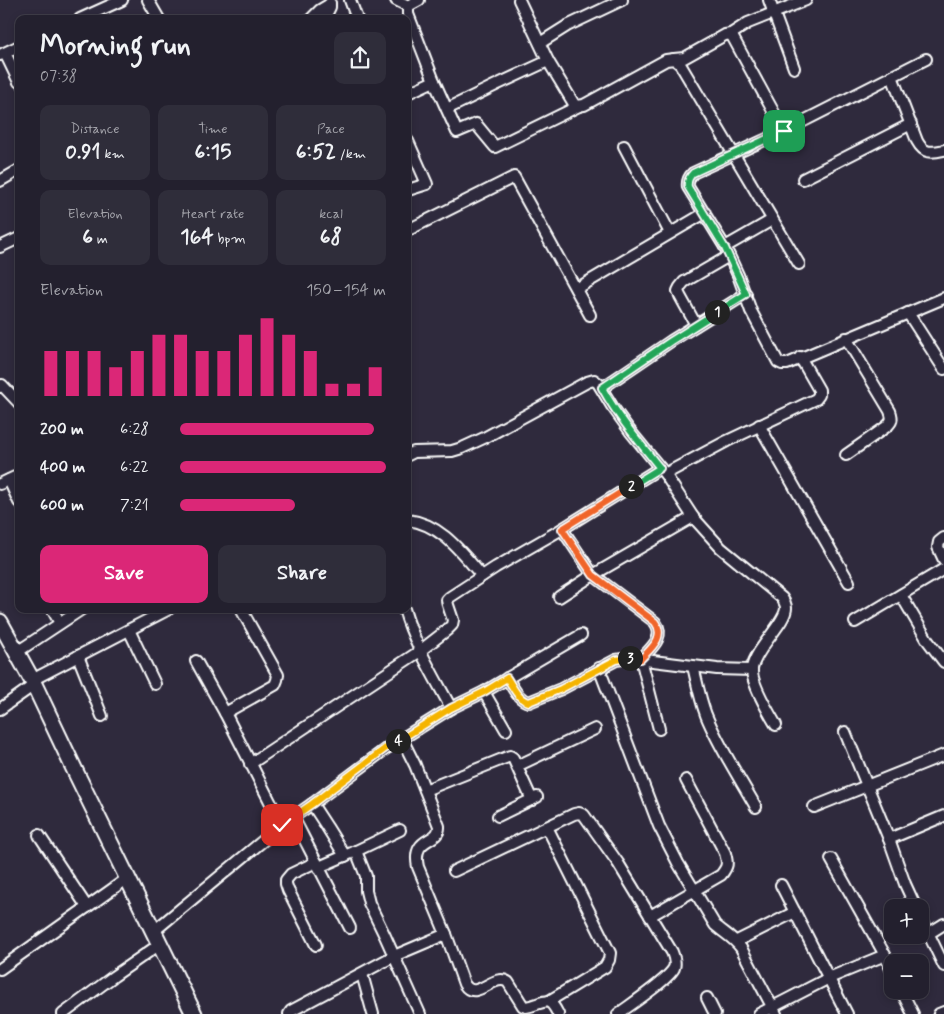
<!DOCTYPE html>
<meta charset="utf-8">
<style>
:root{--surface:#23202e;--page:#2f2d3a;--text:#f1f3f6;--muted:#a3a3aa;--line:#403e4a;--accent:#db2777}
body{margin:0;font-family:Mynerve,sans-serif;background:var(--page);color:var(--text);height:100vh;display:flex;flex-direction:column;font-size:19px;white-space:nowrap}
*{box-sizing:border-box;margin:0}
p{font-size:16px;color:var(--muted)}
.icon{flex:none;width:28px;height:28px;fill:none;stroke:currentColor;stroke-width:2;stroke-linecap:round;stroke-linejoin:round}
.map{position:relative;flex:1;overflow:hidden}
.details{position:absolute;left:15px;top:15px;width:396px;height:598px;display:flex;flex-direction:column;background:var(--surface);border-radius:10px;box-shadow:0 2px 8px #0003,0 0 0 1px var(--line)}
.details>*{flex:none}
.buttons{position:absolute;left:884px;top:899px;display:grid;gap:10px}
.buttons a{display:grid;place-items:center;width:45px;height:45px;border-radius:10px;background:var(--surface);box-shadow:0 2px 8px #0003,0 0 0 1px var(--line);font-size:25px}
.pin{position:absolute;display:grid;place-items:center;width:42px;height:42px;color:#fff;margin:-21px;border-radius:10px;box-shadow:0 2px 8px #0006}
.km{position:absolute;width:25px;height:25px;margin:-12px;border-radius:50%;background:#222;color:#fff;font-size:14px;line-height:25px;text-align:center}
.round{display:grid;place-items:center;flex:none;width:52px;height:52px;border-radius:10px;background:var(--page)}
.head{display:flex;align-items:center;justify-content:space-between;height:85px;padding:0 25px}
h1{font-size:28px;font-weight:700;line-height:38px}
.metrics{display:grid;grid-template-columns:repeat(3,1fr);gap:8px;height:85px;padding:5px 25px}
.metrics div{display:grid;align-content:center;border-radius:10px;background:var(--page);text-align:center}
.metrics b{font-size:21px;font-weight:700}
.metrics small{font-size:14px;font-weight:400}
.metrics p{font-size:14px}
.chart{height:140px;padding:10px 25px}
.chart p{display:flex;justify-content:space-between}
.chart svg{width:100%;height:90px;margin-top:5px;stroke:var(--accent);stroke-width:6}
.primary-button{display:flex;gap:10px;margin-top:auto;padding:10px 25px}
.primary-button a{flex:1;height:58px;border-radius:10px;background:var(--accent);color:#fff;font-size:20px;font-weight:700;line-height:58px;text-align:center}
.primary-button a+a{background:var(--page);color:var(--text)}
ul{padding:0 25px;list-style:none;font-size:16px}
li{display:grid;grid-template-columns:80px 60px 1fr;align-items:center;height:38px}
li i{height:12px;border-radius:6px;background:var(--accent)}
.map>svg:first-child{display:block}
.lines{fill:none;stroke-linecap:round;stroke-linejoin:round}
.minor-casing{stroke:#fff;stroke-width:14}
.primary-casing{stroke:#fff;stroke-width:19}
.minor{stroke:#2f2a3d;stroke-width:10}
.primary{stroke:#2f2a3d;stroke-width:15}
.split-1-casing{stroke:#fff;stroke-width:10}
.split-2-casing{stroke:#fff;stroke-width:10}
.split-3-casing{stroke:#fff;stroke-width:10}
.split-4-casing{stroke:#fff;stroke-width:10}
.split-5-casing{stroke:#fff;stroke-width:10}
.split-1{stroke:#22a559;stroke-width:6}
.split-2{stroke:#22a559;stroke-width:6}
.split-3{stroke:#f0652b;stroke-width:6}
.split-4{stroke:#f5b400;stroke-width:6}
.split-5{stroke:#f5b400;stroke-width:6}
</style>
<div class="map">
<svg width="944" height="1014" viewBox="0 0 944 1014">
<rect width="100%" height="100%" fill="#2f2a3d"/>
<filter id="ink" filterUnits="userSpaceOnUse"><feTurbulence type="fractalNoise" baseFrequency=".02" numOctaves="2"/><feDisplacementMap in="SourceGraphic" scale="10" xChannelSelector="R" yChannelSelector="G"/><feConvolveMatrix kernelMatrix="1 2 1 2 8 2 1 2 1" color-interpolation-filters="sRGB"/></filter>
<g filter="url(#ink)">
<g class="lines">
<g class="minor-casing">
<g id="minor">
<polyline points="148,0 159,19"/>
<polyline points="350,0 357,19"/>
<polyline points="396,0 408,6"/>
<polyline points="519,0 548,61 574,104 577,106 584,105 666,60 674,59 680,64 799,264"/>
<polyline points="769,0 794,68"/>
<polyline points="80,19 122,0"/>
<polyline points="311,19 320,10 330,4"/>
<polyline points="324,19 330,7 330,3"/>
<polyline points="731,34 784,131"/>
<polyline points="540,43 567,26 622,0"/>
<polyline points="5,53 19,82"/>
<polyline points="0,55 19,46"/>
<polyline points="674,59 684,58 725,35 731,34 748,23 806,0"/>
<path d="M926,59L784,131L693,173C689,177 687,181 688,187L725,247L738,275L751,311L778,362L782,364H787L944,298"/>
<path d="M892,76L917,141C924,154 931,153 944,150"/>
<polyline points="434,81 457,132 476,124 495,147 579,106"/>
<polyline points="408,93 434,81 408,14 408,6 419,0"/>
<polyline points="447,109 496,85 548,61"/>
<polyline points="408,141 427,184 408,190"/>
<polyline points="624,146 670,233"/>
<polyline points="803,179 911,124"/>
<polyline points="0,181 19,170"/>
<polyline points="408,230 514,177 590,315"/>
<polyline points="0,247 19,238"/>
<polyline points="725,247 772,220"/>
<polyline points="576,289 705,213"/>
<polyline points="908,313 944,369"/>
<polyline points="696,325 680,296 678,291 680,287 684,282 729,256"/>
<path d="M846,338L890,411C893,419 892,422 886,427L846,455"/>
<polyline points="0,387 2,385 19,403"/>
<polyline points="602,388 671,341 746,294"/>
<polyline points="759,425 849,582"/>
<path d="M408,455L414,452L452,451L462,448L486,437L587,382L594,380L598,383L612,406L630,431L665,474L693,517L721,548L782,598C784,601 786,604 786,608C786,622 756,648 752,668C750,681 769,713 776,725"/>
<polyline points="665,474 727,441 816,399 819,395 819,390 800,357"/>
<polyline points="9,480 19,502"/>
<polyline points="0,484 19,475"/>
<path d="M408,520C441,524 461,552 482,576"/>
<path d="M562,529L593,575L655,622C666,637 651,648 641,659L659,729"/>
<polyline points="944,538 939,542 938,547 944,560"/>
<polyline points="901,595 928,641 944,662"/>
<polyline points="559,597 593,575 693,517"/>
<polyline points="52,609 60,623"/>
<path d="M404,609C414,644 434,676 451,708"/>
<polyline points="855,622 944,569"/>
<polyline points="129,630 155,684"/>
<polyline points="17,652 82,609"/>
<polyline points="78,656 102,716"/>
<polyline points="196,661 225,713 282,825"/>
<path d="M693,666C697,683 700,699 706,715C719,747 739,777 756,807"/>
<path d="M599,668L659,826L678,863L715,925C724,933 734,938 741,948L776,1014"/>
<path d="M507,678C513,687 518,700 529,702L561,689L616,660L629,658L717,669L752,670"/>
<polyline points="32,680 169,609"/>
<polyline points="484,692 506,730"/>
<polyline points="0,709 34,685"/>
<polyline points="225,713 275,685 277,680 278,675 241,609"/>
<polyline points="845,732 889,839 905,884 916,908"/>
<path d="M402,739L415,765L439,826C440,844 411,835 418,867L446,934L464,984C476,1003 494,972 508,982L523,1006L526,1007C544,1004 548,993 558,1014"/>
<polyline points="250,764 420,651 447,630 452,625 453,620 448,605 447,600 450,597 496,567 562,529 660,468"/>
<polyline points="517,766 595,729"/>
<polyline points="425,790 510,756 513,758 532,800"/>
<polyline points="312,804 327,827 345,856"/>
<polyline points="814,807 944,755"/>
<polyline points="498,816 537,797"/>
<polyline points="293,817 350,928"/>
<polyline points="547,827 610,953 609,960 605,967 549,1001"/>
<polyline points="39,835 87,907"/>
<polyline points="889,839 944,816"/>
<polyline points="356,851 366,876 366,891 369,903 385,936 420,1014"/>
<polyline points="831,859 885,955 892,971"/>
<polyline points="319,867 356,851 400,830"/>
<path d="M454,871L574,814L579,813L584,815L618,863L672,952C674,957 676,963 674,968C668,980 630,1005 618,1014"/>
<polyline points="781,885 847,1014"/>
<path d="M650,916L721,875C728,866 728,864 725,853L686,780"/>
<polyline points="920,916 944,966"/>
<polyline points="154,931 282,825 312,804 387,748 451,708 484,692 581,635"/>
<polyline points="928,934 944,924"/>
<polyline points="737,941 795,912"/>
<polyline points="316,945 288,890 286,884 286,880 291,874 316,862"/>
<polyline points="0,969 128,878"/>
<polyline points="362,974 373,1014"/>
<polyline points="901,990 913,1014"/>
<polyline points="707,998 715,1014"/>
<polyline points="63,1014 114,976 160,944"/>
<polyline points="289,1014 291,1011 394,956 446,934"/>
<polyline points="759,1014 829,978 885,955"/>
<polyline points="939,1014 944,1012"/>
</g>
</g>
<g class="primary-casing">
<polyline id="primary" points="0,622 32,680 77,775 194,1014"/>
</g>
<use href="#minor" class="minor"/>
<use href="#primary" class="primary"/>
</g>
</g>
<g class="lines" filter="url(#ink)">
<g class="split-1-casing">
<path id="split-1" d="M717,312L746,294L725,248L688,187C687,181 689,177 693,173L784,131"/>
</g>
<g class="split-2-casing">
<path id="split-2" d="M631,486L660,468C639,442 618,417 602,388L671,341L717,312"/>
</g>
<g class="split-3-casing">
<path id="split-3" d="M630,658L641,659C651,648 666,637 655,622L593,575L562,529L631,486"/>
</g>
<g class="split-4-casing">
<path id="split-4" d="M398,741L451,708L484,692L507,678C513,687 518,700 529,702L561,689L616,660L630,658"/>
</g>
<g class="split-5-casing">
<polyline id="split-5" points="282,825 312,804 386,748 398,741"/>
</g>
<use href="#split-1" class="split-1"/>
<use href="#split-2" class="split-2"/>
<use href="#split-3" class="split-3"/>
<use href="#split-4" class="split-4"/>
<use href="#split-5" class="split-5"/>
</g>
</svg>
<div class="buttons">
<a>+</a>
<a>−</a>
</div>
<div class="pin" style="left:784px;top:131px;background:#1e9e55"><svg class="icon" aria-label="arrive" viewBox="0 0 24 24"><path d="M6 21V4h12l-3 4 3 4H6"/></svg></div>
<div class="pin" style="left:282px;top:825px;background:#d93025"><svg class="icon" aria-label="check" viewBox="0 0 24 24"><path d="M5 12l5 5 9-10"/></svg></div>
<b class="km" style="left:717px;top:312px">1</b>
<b class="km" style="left:631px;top:486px">2</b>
<b class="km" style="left:630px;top:658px">3</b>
<b class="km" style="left:398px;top:741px">4</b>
<section class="details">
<div class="head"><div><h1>Morning run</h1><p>07:38</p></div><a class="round"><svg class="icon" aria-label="share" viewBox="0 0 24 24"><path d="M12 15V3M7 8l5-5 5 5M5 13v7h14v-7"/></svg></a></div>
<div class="metrics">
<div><p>Distance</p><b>0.91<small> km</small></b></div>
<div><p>Time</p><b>6:15</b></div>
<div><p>Pace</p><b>6:52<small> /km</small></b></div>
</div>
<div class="metrics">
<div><p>Elevation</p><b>6<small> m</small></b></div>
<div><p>Heart rate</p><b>164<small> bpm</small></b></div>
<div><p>kcal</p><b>68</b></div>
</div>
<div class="chart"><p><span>Elevation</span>150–154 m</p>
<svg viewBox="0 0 160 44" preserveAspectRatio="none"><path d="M5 44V22M15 44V22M25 44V22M35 44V30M45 44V22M55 44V14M65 44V14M75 44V22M85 44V22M95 44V14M105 44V6M115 44V14M125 44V22M135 44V38M145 44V38M155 44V30"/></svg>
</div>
<ul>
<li><b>200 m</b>6:28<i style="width:94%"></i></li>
<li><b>400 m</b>6:22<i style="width:100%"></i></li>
<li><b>600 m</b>7:21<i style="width:56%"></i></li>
</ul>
<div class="primary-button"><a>Save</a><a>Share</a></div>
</section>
</div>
